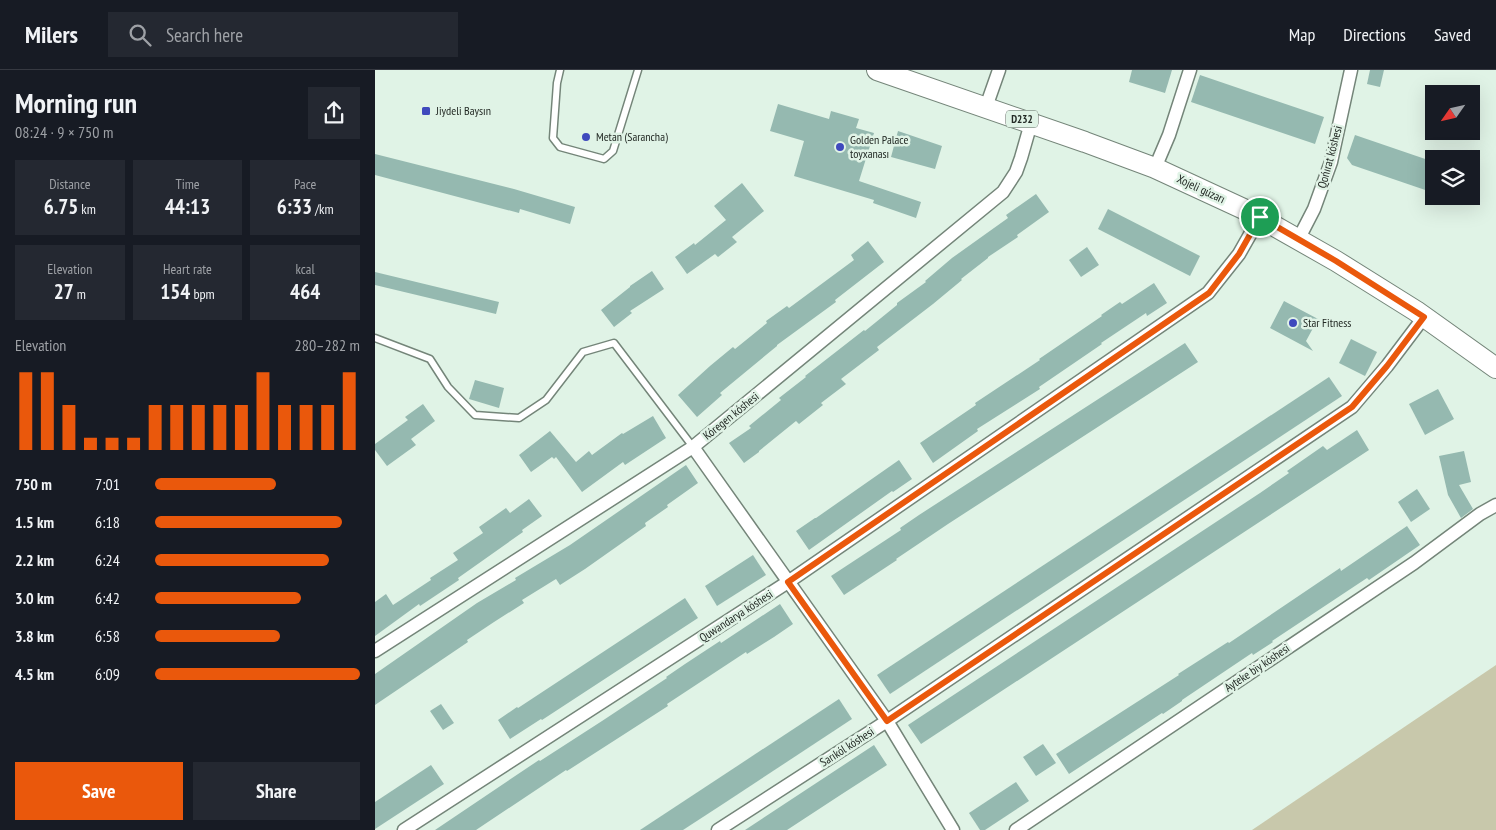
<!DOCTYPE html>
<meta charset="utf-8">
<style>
:root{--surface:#171b24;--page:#242831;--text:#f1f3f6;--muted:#9ea1a6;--line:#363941;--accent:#ea580c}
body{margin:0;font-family:"PT Sans Narrow",sans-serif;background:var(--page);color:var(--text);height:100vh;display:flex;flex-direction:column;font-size:19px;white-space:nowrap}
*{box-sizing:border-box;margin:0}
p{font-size:16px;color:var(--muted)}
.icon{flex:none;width:28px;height:28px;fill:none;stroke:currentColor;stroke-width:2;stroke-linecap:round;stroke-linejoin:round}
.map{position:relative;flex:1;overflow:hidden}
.details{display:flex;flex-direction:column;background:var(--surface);width:375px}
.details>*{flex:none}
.needle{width:32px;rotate:236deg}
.tools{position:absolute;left:1050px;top:15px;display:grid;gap:10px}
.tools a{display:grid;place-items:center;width:55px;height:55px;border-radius:0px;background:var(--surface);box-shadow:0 5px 20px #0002;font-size:25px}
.pin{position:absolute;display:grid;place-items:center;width:42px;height:42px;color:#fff;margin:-21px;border:2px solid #fff;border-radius:50%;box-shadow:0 1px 5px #0007}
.round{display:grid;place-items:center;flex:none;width:52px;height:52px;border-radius:0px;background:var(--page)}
.overview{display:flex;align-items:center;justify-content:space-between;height:85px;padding:0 15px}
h1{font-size:28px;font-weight:600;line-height:38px}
.figures{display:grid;grid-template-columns:repeat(3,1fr);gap:8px;height:85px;padding:5px 15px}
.figures div{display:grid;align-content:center;border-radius:0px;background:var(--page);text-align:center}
.figures b{font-size:21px;font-weight:600}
.figures small{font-size:14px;font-weight:400}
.figures p{font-size:14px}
.chart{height:140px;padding:10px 15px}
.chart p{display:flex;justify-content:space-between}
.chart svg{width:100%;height:90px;margin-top:5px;stroke:var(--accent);stroke-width:6}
.cta{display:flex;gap:10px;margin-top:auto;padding:10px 15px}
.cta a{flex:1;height:58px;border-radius:0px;background:var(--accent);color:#fff;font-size:20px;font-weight:600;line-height:58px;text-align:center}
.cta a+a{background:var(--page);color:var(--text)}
ul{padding:0 15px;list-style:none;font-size:16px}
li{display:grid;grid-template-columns:80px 60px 1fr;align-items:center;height:38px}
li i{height:12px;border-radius:6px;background:var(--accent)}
header{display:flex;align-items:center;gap:30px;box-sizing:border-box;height:70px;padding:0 25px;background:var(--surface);border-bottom:1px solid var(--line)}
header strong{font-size:24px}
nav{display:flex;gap:28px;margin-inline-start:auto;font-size:18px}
.search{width:350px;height:45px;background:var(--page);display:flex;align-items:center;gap:12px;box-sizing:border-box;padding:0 18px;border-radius:0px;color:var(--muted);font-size:19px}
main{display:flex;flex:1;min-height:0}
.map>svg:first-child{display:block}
.green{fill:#c8c8ab}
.building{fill:#95b9b0}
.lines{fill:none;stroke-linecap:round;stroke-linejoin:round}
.service-casing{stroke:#748579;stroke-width:9}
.minor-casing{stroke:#748579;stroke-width:15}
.primary-casing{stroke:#748579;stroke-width:22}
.service{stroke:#fff;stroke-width:6}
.minor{stroke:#fff;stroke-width:12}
.primary{stroke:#fff;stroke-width:20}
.route-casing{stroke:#fff;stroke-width:10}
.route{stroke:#ea580c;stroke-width:6}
.poi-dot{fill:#3f49bd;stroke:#e0f3e6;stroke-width:2}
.labels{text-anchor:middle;stroke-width:5;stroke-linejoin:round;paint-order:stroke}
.shield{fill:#e0f3e6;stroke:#5c665f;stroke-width:1}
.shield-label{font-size:11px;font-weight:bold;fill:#232a25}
.poi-label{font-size:12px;fill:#232a25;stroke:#e0f3e6;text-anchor:start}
.street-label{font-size:12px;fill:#232a25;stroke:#e0f3e6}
</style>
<header>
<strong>Milers</strong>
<div class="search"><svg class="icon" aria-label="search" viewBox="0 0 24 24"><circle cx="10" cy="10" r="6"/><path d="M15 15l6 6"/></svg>Search here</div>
<nav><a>Map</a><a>Directions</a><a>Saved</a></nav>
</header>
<main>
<section class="details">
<div class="overview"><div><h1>Morning run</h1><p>08:24 · 9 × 750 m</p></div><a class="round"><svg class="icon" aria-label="share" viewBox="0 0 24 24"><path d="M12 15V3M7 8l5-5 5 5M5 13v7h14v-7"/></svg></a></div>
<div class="figures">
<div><p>Distance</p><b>6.75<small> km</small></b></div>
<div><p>Time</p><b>44:13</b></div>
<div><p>Pace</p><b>6:33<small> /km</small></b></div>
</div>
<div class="figures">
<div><p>Elevation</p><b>27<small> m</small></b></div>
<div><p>Heart rate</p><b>154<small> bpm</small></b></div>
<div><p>kcal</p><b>464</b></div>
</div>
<div class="chart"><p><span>Elevation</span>280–282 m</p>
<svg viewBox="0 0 160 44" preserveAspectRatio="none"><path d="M5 44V6M15 44V6M25 44V22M35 44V38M45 44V38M55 44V38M65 44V22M75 44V22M85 44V22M95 44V22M105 44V22M115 44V6M125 44V22M135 44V22M145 44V22M155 44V6"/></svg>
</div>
<ul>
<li><b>750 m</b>7:01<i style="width:59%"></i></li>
<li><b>1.5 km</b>6:18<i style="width:91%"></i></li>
<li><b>2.2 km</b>6:24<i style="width:85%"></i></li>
<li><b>3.0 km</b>6:42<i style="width:71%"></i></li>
<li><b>3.8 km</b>6:58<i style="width:61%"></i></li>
<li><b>4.5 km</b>6:09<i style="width:100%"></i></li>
</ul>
<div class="cta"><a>Save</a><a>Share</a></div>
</section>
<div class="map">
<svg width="1121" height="760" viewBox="0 0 1121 760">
<rect width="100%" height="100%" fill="#e0f3e6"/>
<polygon class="green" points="1121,595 1121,760 877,760"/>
<g class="building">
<polygon points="757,0 797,0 790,23 754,12"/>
<polygon points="995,0 1009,0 1005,17 992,14"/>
<polygon points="825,5 949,47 940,74 816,32"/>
<polygon points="403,34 454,49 456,41 484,49 481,58 499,63 484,111 546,132 541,148 498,133 499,130 419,106 429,71 395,61"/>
<polygon points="523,61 567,76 560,99 516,87"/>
<polygon points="980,65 1059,92 1059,123 977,95 972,88"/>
<polygon points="0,84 139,119 200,137 195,154 145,139 144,143 0,105"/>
<polygon points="367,113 389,141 357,167 362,172 343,187 340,184 312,204 300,187 319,173 320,175 351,150 339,136"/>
<polygon points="661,124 674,142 642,165 643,167 613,187 613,188 586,209 587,210 558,234 502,277 504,280 466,309 471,314 446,333 448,335 424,354 421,351 384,381 384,382 369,393 354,373 376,358 374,356 406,330 404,328 431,307 430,306 489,260 490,261 522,235 522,233 551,212 550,211 577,188 633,148 631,145"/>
<polygon points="733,139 825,186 815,206 723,159"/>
<polygon points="493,171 509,192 460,230 461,232 402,275 402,276 345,323 347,325 322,347 303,325 335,296 358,277 360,279 392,253 391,251 412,236 414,238 479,190 476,185"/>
<polygon points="712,177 724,195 706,207 694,190"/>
<polygon points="277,201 289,219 255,241 257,243 239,257 226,240 255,217 255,216"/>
<polygon points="0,202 124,232 121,244 0,215"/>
<polygon points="779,213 792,233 772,246 771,243 726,273 727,274 664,317 665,319 602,359 603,361 558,393 545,373 601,335 600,333 665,290 664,289 727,246 726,245 745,232 747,234"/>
<polygon points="909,231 943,249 931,271 938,281 895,258"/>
<polygon points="976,269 1002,282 990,306 964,293"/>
<polygon points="810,273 823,292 573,454 521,489 522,490 469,525 456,506 526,460 525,458 544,445"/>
<polygon points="954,307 967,326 515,624 502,605"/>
<polygon points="100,310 129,318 124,338 94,329"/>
<polygon points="1063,319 1079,349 1050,365 1034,334"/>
<polygon points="48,334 60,351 36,369 41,375 12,396 0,380 0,374 33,350 30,347"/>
<polygon points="278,346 291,368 250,395 248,392 207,422 181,387 179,389 177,387 156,402 144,385 175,361 201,392 214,381 217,385 247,363 248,364"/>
<polygon points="982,360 994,380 546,674 533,655 885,423 914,403 912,401 948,376 952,380"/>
<polygon points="1089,381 1096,412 1084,415 1098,439 1086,448 1073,425 1064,386"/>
<polygon points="524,390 537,409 518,422 517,421 434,480 421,461 440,448 441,448"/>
<polygon points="311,395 323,413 292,435 293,437 270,453 271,456 210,499 185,515 181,509 147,530 149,533 119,552 92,570 93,572 0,635 0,604 102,533 141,510 140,508 195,475"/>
<polygon points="1042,419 1055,439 1036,452 1023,432"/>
<polygon points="154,429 167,446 147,460 148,462 83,508 84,510 45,536 44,534 0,566 0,532 11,524 18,535 56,510 55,508 83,490 78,483 108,463 104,457 131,438 135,443"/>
<polygon points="1032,456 1045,475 994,510 992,508 897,571 898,572 878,585 877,583 807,630 807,631 788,644 787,643 694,704 681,684 804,605 803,604 853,572 854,573 965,498 966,501"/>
<polygon points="378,485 391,505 342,536 330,516"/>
<polygon points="310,528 323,548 167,650 166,649 135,669 123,650 142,637 143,638"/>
<polygon points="405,534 418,554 399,567 372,584 371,582 292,634 293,636 248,665 192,701 191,700 101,760 60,760 164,690 165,691 227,651 292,608 291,607 310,594 345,571 346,573"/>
<polygon points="464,629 477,649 348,734 308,760 265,760"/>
<polygon points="66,634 79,653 68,660 55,641"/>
<polygon points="668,674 681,693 661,706 648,687"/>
<polygon points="499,675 512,695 467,724 412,760 370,760"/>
<polygon points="56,695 69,714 0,759 0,732"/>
<polygon points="641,712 654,731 610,760 605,760 594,743"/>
</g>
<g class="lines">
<g class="service-casing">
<g id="service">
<polyline points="185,0 182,13 178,68 185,77 229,89 238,81 263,0"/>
<polyline points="0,268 55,289 73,317 100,345 144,348 171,330 208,282 239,273 318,377"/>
</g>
</g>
<g class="minor-casing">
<g id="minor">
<polyline points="611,37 624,0"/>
<polyline points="780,98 794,65 815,0"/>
<polyline points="923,170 939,139 956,92 976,0"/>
<polyline points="318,377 512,651 578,760"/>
<polyline points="0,581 318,377 628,122 641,102 646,88 656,53"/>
<polyline points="29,760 413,512 833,223 864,184 885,147"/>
<polyline points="343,760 512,651 977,337 1012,296 1049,247"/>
<polyline points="641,760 1039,493 1105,444 1121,435"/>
</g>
</g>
<g class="primary-casing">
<polyline id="primary" points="502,0 710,72 780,98 873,141 961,191 1041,241 1121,298"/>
</g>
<use href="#service" class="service"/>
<use href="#minor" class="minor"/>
<use href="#primary" class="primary"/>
</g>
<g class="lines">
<g class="route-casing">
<polygon id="route" points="885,147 961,191 1049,247 1012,296 977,337 512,651 413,512 834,223 864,184"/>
</g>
<use href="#route" class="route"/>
</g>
<g class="poi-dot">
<rect x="46" y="36" width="10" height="10" rx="2.5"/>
<circle cx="211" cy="67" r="5"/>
<circle cx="465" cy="77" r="5"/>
<circle cx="918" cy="253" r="5"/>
</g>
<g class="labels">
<rect class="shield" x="631" y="40.5" width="32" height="17" rx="4"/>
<g class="shield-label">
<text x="647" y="53">D232</text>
</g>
<g class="poi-label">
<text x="61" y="45">Jiydeli Baysın</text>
<text x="221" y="71">Metan (Sarancha)</text>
<text x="475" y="74">Golden Palace<tspan x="475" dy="14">toyxanası</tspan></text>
<text x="928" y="257">Star Fitness</text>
</g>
<g class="street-label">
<text transform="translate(955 87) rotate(-75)" y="4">Qońırat kóshesi</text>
<text transform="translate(826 119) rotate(25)" y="4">Xojeli gúzarı</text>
<text transform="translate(356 346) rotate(-39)" y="4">Kóregen kóshesi</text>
<text transform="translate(361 546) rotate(-33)" y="4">Quwandarya kóshesi</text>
<text transform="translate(882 598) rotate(-34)" y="4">Ayteke biy kóshesi</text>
<text transform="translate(472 677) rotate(-33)" y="4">Sarıkól kóshesi</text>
</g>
</g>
</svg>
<div class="tools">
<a><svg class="needle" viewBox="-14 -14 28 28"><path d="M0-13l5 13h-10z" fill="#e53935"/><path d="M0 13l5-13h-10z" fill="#9ea1a6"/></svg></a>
<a><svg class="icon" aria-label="layers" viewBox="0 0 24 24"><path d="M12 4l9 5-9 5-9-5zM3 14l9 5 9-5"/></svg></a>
</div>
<div class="pin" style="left:885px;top:147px;background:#1e9e55"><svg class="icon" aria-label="arrive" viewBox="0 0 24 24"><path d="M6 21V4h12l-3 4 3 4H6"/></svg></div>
</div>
</main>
